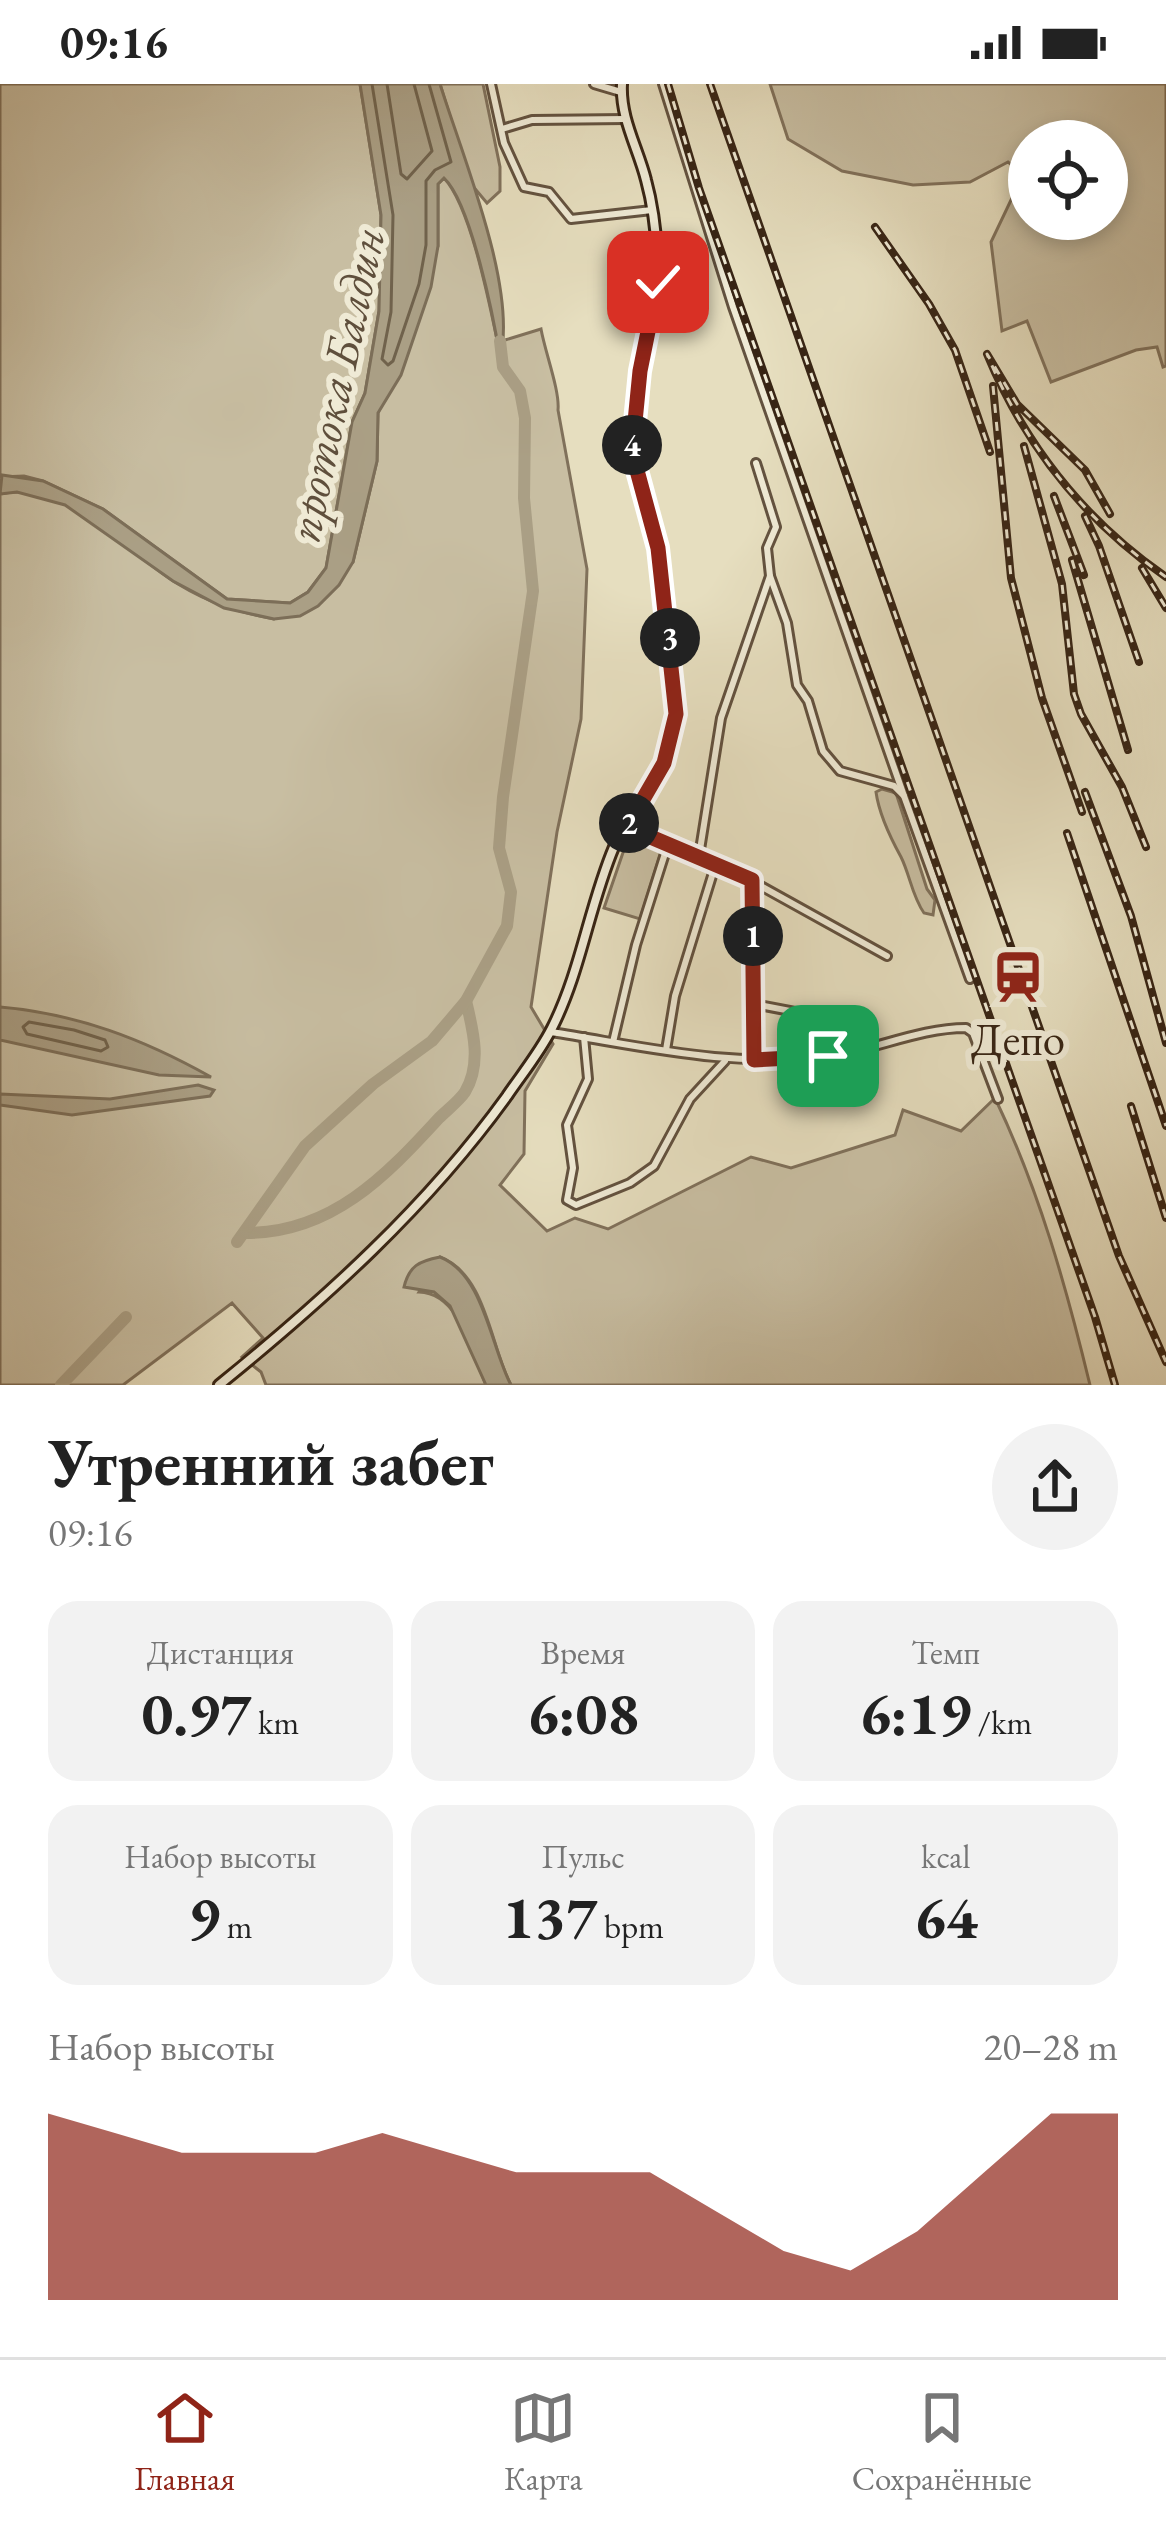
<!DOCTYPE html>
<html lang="ru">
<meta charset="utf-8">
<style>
:root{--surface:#fff;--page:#f2f2f2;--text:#222;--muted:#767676;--line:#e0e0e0;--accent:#8f2418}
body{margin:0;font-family:"EB Garamond",serif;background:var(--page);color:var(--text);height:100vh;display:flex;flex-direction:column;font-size:45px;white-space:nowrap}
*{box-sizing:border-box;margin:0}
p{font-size:39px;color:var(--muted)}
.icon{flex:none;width:66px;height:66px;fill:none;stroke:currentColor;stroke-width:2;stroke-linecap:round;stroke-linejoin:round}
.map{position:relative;height:1301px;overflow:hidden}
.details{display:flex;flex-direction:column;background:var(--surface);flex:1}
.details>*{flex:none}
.tools{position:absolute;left:1008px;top:36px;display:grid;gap:24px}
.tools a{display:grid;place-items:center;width:120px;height:120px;border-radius:50%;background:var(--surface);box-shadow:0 6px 18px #0003;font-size:60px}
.pin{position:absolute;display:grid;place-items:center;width:102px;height:102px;color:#fff;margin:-51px;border-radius:24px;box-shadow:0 6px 18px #0006}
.km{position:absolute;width:60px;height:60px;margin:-30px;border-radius:50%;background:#222;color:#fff;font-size:33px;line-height:60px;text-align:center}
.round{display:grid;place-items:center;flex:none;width:126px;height:126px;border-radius:63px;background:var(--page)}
.headline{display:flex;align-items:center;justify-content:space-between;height:204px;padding:0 48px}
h1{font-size:66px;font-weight:700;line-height:90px}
.figures{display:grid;grid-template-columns:repeat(3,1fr);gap:18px;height:204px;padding:12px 48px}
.figures div{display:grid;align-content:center;border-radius:30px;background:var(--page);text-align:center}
.figures b{font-size:60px;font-weight:700}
.figures small{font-size:33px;font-weight:400}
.figures p{font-size:33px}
.chart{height:336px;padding:24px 48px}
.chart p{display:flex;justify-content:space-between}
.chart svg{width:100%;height:216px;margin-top:12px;fill:var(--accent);opacity:.7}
.status{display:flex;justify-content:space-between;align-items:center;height:84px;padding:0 60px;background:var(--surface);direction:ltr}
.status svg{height:33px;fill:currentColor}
.tab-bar{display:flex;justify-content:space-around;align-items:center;height:168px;border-top:3px solid var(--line);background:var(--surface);font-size:33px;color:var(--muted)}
.tab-bar a{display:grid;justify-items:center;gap:6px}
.tab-bar .active{color:var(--accent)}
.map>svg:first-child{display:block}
.green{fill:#c8bea2;stroke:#80715b;stroke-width:3;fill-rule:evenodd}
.water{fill:#aa9f85;stroke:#7c6e58;stroke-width:3}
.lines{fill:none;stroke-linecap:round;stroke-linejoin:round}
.shore{stroke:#70624c;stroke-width:3}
.river{stroke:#aa9f85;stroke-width:12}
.street-casing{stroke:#63523f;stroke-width:12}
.secondary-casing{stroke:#372414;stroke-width:14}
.street{stroke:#efead5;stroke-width:6}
.secondary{stroke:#efead5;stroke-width:8}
.rail-casing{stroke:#372414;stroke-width:8}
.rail{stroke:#efead5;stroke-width:3;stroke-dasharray:9;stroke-linecap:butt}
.route-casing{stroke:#fff;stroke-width:24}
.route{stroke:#8f2418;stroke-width:15}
.labels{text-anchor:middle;stroke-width:12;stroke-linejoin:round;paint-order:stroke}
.poi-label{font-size:45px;fill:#372414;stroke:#efead5}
.water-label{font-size:48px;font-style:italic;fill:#5f4f3c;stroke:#efead5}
</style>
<div class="status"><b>09:16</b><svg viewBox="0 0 49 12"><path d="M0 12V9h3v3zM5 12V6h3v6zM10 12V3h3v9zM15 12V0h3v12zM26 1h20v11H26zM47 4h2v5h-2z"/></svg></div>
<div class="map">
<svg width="1166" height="1301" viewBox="0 0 1166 1301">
<rect width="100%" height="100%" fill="#e6debf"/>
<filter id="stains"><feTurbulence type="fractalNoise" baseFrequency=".00167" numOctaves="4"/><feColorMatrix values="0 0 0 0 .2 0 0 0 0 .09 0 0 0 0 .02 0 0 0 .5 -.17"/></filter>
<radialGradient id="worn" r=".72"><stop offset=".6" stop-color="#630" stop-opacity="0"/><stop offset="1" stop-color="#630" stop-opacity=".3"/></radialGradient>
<g class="green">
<polygon points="0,0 360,0 381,131 379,227 365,309 352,338 326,484 308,508 290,519 227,515 103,425 43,397 24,392 0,393"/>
<polygon points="440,0 483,0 500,83 500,107 487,119 471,100"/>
<path d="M770,0H1166V282L1163,283L1157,263L1136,266L1051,298L1027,237L1002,247L991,158L1012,114L1014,97L1022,89L1008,78L970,98L913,101L842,87L788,55ZM1029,57H1107V135H1029Z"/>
<path d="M444,94C472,124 491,228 500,270L505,256L541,245C545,268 560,307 558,326L587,485L581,635L557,748L531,923L553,960L525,1007L524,1070L500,1101L547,1147L575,1134L608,1145L751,1073L791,1084L895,1051L903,1026L961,1047L995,1014C1039,1106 1066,1202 1090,1301H511C490,1262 487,1191 440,1173L419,1208C460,1209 472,1269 486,1301H266L261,1288L242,1273L263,1254L232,1219L123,1301H0V410C67,395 127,469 178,500C209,519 238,528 274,535L353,478L377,377L378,329L438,162V100Z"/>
<path d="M882,705L896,709L927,805L935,816L933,831L924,829C912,812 910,791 901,773C890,753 879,730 876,708Z"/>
<polygon points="628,754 661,768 640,835 604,824"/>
</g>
<g class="water">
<path d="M360,0H440C462,71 518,205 500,274C494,235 471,119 444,94L438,100V162L431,203L401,291L378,329L377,377L353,478L339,501L318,522L300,532L274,535L224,524L173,497L65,421L17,408L0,410L2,391L43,397L103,425L227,515L290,519L308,508L326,484L352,338L365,309L379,227L381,131Z"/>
<path d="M0,923C78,930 143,955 211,993L159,991L0,956Z"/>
<polygon points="198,1001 214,1006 210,1012 72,1031 0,1021 0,1010 110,1015"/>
<path d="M440,1173C484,1190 491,1264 511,1301H486L450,1222L434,1208L404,1203C409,1182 419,1177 440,1173Z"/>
</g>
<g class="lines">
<g class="shore">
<polyline points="372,0 393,131 391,228 382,275 388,281 393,277 419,200 426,161 426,97 435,86 451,78 429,0"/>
<polyline points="387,0 401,90 407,95 432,67 414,0"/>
<polygon points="29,938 74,946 105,956 108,963 101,967 27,950 23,943"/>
</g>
<g class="river">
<path d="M246,1149C331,1149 385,1093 439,1034C447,1026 459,1017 465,1008C482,980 473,946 466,917"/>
<polyline points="237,1158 305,1062 373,1000 432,957 466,917 507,842 511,808 499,764 503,713 533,507 524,414 525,334 520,307 503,283 500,257"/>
<polyline points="61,1301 126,1233"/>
</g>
<g class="street-casing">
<g id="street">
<polyline points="491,0 504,59 524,103 549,108 571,135 652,126"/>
<polyline points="594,0 621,8"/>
<polyline points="663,0 733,223 904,712"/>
<polyline points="502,45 532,36 626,35"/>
<polyline points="770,492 787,539 797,601 808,617 823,667 840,687 894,702 904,712 970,895"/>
<polyline points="627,743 721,780 887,872"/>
<polyline points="699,772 721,634 770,492 767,464 776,443 756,379"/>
<polyline points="752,796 754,976"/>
<polyline points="754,920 837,936"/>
<path d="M551,948C647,963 730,984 829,972C875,966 919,944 966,944L973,949L998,1015"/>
<polyline points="584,953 588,995 567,1041 573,1084 567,1116 576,1121 630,1099 654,1082 690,1015 725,977"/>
<polyline points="613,958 636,861 668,760"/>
<polyline points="666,966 675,912 716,779"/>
</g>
</g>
<g class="secondary-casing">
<path id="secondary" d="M219,1301C325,1215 427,1123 507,1012C522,990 540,968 552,944C581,887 589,822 614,763C634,719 674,686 676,633C678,577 667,500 653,444C647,418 632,392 632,365C632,304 660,243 658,186C657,156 654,125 646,96C638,64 620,34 622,0"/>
</g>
<use href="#street" class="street"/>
<use href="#secondary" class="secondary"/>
<g class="rail-casing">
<g id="rail">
<polyline points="668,0 699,104 1095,1233 1115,1301"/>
<polyline points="710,0 1119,1172 1166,1278"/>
<polyline points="875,143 929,220 955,266 990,368"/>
<polyline points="993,302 1011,494 1042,614 1082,728"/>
<polyline points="1024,362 1062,500 1074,610 1081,630 1122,703 1146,763"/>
<polyline points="1054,412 1084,491"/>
<path d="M1110,430L1085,386L1017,320L987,270C1025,362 1084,436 1166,493"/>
<polyline points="1085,432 1099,462 1139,578"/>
<polyline points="1072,476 1128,666"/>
<polyline points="1142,484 1166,524"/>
<polyline points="1085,708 1131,832 1166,959"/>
<polyline points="1067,749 1166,1042"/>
<polyline points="1131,1022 1166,1134"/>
</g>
</g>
<use href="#rail" class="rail"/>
</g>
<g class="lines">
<g class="route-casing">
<polyline id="route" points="658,198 640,287 632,368 658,464 676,630 664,679 627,743 752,796 754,976 828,972"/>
</g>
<use href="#route" class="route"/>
</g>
<defs>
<g id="station-bare" transform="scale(4.14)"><path d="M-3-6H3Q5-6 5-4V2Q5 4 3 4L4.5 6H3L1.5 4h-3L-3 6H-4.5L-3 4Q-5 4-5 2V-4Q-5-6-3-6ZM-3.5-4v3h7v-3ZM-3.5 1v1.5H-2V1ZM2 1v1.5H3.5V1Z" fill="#8f2418" stroke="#efead5" stroke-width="2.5" paint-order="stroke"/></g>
</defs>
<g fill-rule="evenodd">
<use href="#station-bare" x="1018" y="893"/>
</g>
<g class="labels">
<g class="poi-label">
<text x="1018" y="971">Депо</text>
</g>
<g class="water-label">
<text transform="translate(335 300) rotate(-78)" y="17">протока Балдин</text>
</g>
</g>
<rect width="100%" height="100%" filter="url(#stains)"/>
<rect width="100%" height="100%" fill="url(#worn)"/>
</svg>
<div class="tools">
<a><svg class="icon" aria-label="locate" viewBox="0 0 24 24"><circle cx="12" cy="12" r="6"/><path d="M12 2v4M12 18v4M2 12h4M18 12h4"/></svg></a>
</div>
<div class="pin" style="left:828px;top:972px;background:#1e9e55"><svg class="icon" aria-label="arrive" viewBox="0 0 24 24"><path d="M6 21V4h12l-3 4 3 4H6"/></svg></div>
<div class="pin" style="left:658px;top:198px;background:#d93025"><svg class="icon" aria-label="check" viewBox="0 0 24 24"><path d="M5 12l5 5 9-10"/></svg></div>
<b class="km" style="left:753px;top:852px">1</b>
<b class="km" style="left:629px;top:739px">2</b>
<b class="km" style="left:670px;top:554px">3</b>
<b class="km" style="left:632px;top:361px">4</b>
</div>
<section class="details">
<div class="headline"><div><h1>Утренний забег</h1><p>09:16</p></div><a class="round"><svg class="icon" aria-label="share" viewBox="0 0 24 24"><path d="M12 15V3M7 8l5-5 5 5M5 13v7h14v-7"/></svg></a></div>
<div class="figures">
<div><p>Дистанция</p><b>0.97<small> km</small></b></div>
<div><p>Время</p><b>6:08</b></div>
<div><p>Темп</p><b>6:19<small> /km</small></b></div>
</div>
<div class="figures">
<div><p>Набор высоты</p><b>9<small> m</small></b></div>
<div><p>Пульс</p><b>137<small> bpm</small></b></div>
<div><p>kcal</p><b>64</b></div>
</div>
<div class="chart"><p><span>Набор высоты</span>20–28 m</p>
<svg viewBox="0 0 160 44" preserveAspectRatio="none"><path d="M0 44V6L10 10L20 14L30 14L40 14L50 10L60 14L70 18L80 18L90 18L100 26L110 34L120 38L130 30L140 18L150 6L160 6V44z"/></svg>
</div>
</section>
<nav class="tab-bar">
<a class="active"><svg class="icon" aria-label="home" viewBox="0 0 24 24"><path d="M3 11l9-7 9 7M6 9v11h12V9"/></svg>Главная</a>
<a><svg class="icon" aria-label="map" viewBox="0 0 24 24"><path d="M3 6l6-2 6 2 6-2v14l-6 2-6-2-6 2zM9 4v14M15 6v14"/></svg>Карта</a>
<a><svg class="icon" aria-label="saved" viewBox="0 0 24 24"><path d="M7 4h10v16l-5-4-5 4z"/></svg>Сохранённые</a>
</nav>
